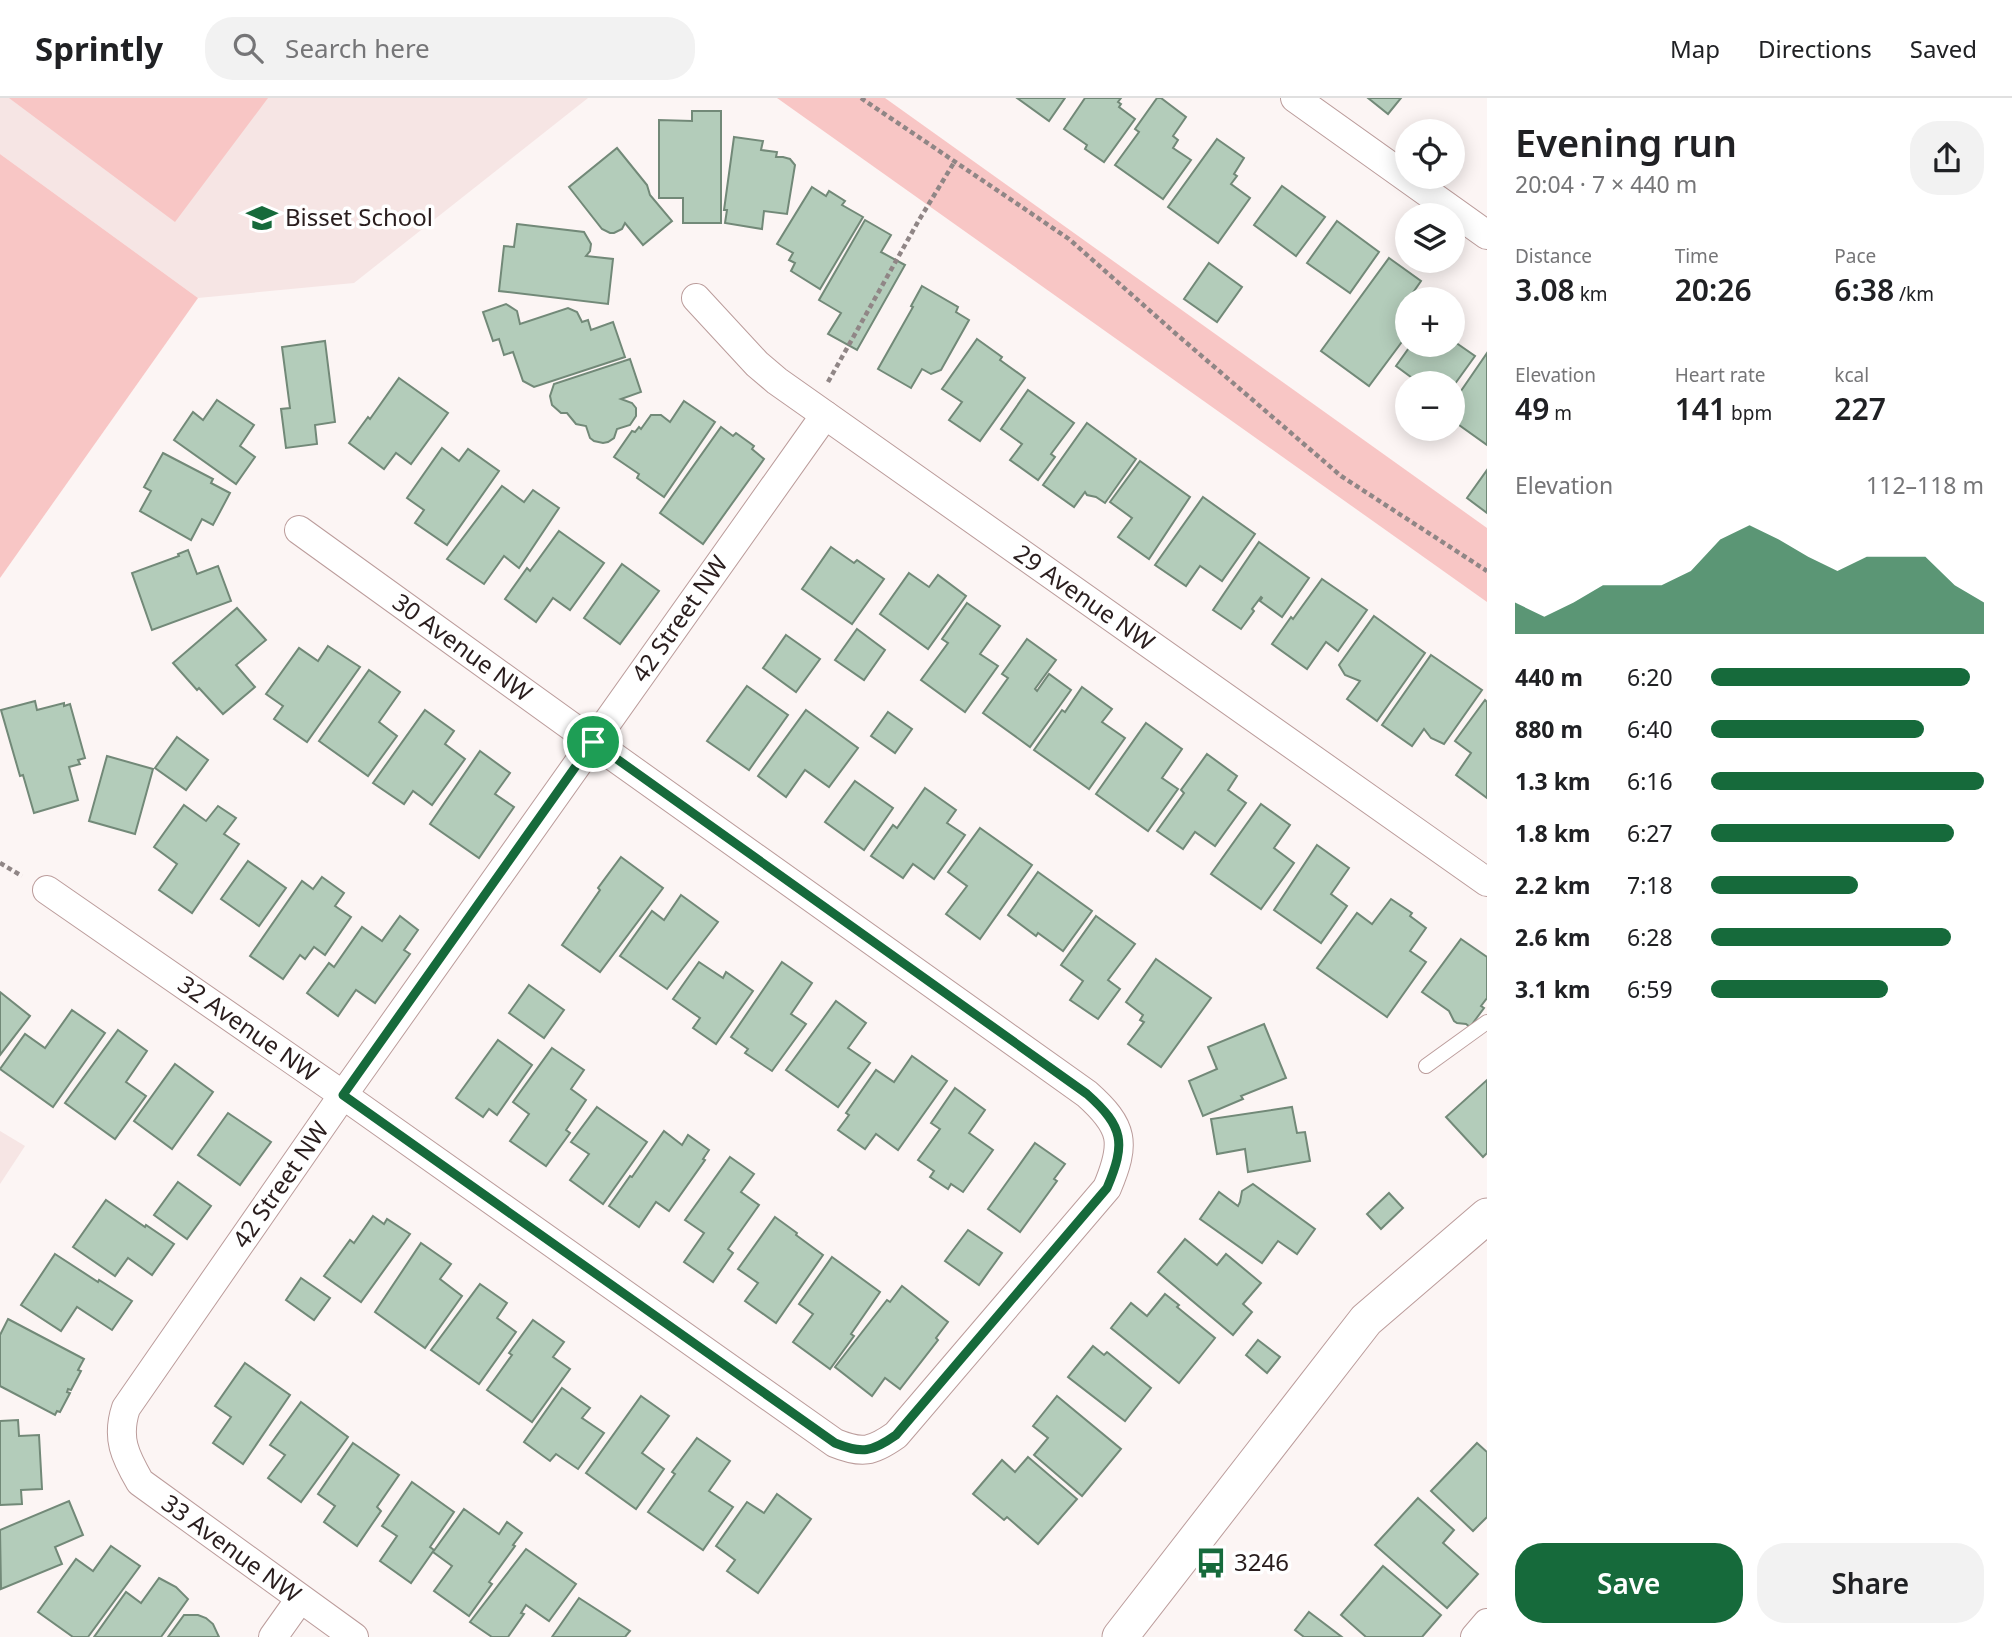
<!DOCTYPE html>
<meta charset="utf-8">
<style>
:root{--surface:#fff;--page:#f2f2f2;--text:#202124;--muted:#757577;--line:#e0e0e0;--accent:#166a3b}
body{margin:0;font-family:"Noto Sans",sans-serif;background:var(--page);color:var(--text);height:100vh;display:flex;flex-direction:column;font-size:26px;white-space:nowrap}
*{box-sizing:border-box;margin:0}
p{font-size:23px;color:var(--muted)}
.icon{flex:none;width:38px;height:38px;fill:none;stroke:currentColor;stroke-width:2;stroke-linecap:round;stroke-linejoin:round}
.map{position:relative;flex:1;overflow:hidden}
.details{display:flex;flex-direction:column;background:var(--surface);width:525px}
.details>*{flex:none}
.tools{position:absolute;left:1395px;top:21px;display:grid;gap:14px}
.tools a{display:grid;place-items:center;width:70px;height:70px;border-radius:50%;background:var(--surface);box-shadow:0 4px 18px #0003;font-size:35px}
.pin{position:absolute;display:grid;place-items:center;width:60px;height:60px;color:#fff;margin:-30px;border:4px solid #fff;border-radius:50%;box-shadow:0 2px 7px #0007}
.round{display:grid;place-items:center;flex:none;width:74px;height:74px;border-radius:28px;background:var(--page)}
.overview{display:flex;align-items:center;justify-content:space-between;height:119px;padding:0 28px}
h1{font-size:38px;font-weight:600;line-height:52px}
.stats{display:grid;grid-template-columns:repeat(3,1fr);gap:10px;height:119px;padding:7px 28px}
.stats div{display:grid;align-content:center}
.stats b{font-size:30px;font-weight:600}
.stats small{font-size:19px;font-weight:400}
.stats p{font-size:19px}
.chart{height:196px;padding:14px 28px}
.chart p{display:flex;justify-content:space-between}
.chart svg{width:100%;height:126px;margin-top:7px;fill:var(--accent);opacity:.7}
.button{display:flex;gap:14px;margin-top:auto;padding:14px 28px}
.button a{flex:1;height:80px;border-radius:28px;background:var(--accent);color:#fff;font-size:28px;font-weight:600;line-height:80px;text-align:center}
.button a+a{background:var(--page);color:var(--text)}
ul{padding:0 28px;list-style:none;font-size:23px}
li{display:grid;grid-template-columns:112px 84px 1fr;align-items:center;height:52px}
li i{height:18px;border-radius:9px;background:var(--accent)}
header{display:flex;align-items:center;gap:42px;box-sizing:border-box;height:98px;padding:0 35px;background:var(--surface);border-bottom:2px solid var(--line)}
header strong{font-size:33px}
nav{display:flex;gap:38px;margin-inline-start:auto;font-size:24px}
.search{width:490px;height:63px;background:var(--page);display:flex;align-items:center;gap:18px;box-sizing:border-box;padding:0 24px;border-radius:28px;color:var(--muted);font-size:26px}
main{display:flex;flex:1;min-height:0}
.map>svg:first-child{display:block}
.built{fill:#f6e5e4}
.green{fill:#f8c6c5}
.building{fill:#b3ccba;stroke:#728978;stroke-width:2}
.lines{fill:none;stroke-linecap:round;stroke-linejoin:round}
.service-casing{stroke:#bb9c9b;stroke-width:16}
.minor-casing{stroke:#bb9c9b;stroke-width:30}
.tertiary-casing{stroke:#bb9c9b;stroke-width:37}
.path{stroke:#908686;stroke-width:4.5;stroke-dasharray:5 3.5;stroke-linecap:butt}
.service{stroke:#fff;stroke-width:14}
.minor{stroke:#fff;stroke-width:28}
.tertiary{stroke:#fff;stroke-width:35}
.route-casing{stroke:#fff;stroke-width:14}
.route{stroke:#166a3b;stroke-width:9}
.labels{text-anchor:middle;stroke-width:7;stroke-linejoin:round;paint-order:stroke}
.poi-label{font-size:24px;fill:#291d1d;stroke:#fff;text-anchor:start}
.street-label{font-size:24px;fill:#291d1d;stroke:#fff}
</style>
<header>
<strong>Sprintly</strong>
<div class="search"><svg class="icon" aria-label="search" viewBox="0 0 24 24"><circle cx="10" cy="10" r="6"/><path d="M15 15l6 6"/></svg>Search here</div>
<nav><a>Map</a><a>Directions</a><a>Saved</a></nav>
</header>
<main>
<div class="map">
<svg width="1487" height="1539" viewBox="0 0 1487 1539">
<rect width="100%" height="100%" fill="#fcf5f4"/>
<g class="built">
<polygon points="0,0 588,0 354,185 198,200 0,56"/>
<polygon points="0,1033 25,1048 0,1086"/>
</g>
<g class="green">
<polygon points="9,0 268,0 175,124"/>
<polygon points="777,0 885,0 1487,430 1487,504"/>
<polygon points="0,56 198,200 0,480"/>
</g>
<g class="building">
<polygon points="1017,0 1065,0 1049,23"/>
<polygon points="1085,0 1121,0 1118,4 1121,6 1119,9 1135,21 1104,64 1085,51 1087,47 1064,31"/>
<polygon points="1157,0 1161,0 1186,19 1173,38 1178,42 1173,50 1191,62 1163,101 1115,67 1139,34 1135,31"/>
<polygon points="1368,0 1401,0 1388,16"/>
<polygon points="692,13 721,13 721,125 683,125 683,100 659,100 659,22 692,23"/>
<polygon points="734,39 763,43 761,52 777,54 776,59 783,59 790,61 795,67 787,116 764,113 762,131 725,125 727,112 724,112"/>
<polygon points="1217,41 1244,60 1234,76 1237,78 1231,86 1250,100 1218,145 1168,109"/>
<polygon points="617,50 647,87 650,97 672,123 643,147 625,125 622,131 614,135 610,135 602,131 569,89"/>
<polygon points="1282,88 1325,119 1296,158 1254,127"/>
<polygon points="812,89 826,98 829,93 845,103 842,107 863,119 820,191 791,173 795,165 789,162 793,155 777,146"/>
<polygon points="865,122 891,137 881,154 905,167 857,252 828,236 841,215 819,202"/>
<polygon points="1337,123 1379,154 1350,195 1307,165"/>
<polygon points="517,126 584,134 591,146 590,153 586,158 613,161 608,206 499,193 504,148 514,149"/>
<polygon points="1389,160 1421,183 1401,212 1407,216 1407,237 1369,288 1321,253"/>
<polygon points="1209,165 1242,189 1217,224 1184,201"/>
<polygon points="922,188 958,209 956,214 969,222 941,272 931,276 922,271 911,290 878,271 913,209 911,208"/>
<polygon points="506,206 517,213 520,226 568,210 577,214 582,224 588,222 591,232 613,224 625,259 534,289 523,283 513,254 504,257 499,241 493,243 483,214"/>
<polygon points="977,241 1002,259 1000,262 1025,280 980,343 949,322 962,304 942,291"/>
<polygon points="1452,242 1475,258 1452,290 1452,285 1419,285 1396,268 1411,247 1452,247"/>
<polygon points="325,243 335,324 315,327 317,346 286,350 281,311 290,310 282,249"/>
<polygon points="1487,255 1487,347 1452,322 1452,306"/>
<polygon points="630,261 641,294 621,301 632,305 636,310 636,318 630,327 617,331 614,340 608,344 603,345 594,343 590,340 586,328 576,326 567,315 561,315 552,307 550,298 554,286"/>
<polygon points="399,280 448,315 411,366 396,355 384,371 349,345 368,319 370,321"/>
<polygon points="1028,292 1074,325 1051,356 1055,359 1038,382 1010,362 1022,346 1001,331"/>
<polygon points="217,302 254,327 240,348 255,359 236,386 174,342 193,314 203,322"/>
<polygon points="684,303 715,324 664,399 637,380 639,376 614,359 632,333 635,334 639,329 641,331 651,317 661,317 670,324"/>
<polygon points="1087,325 1136,361 1105,405 1096,399 1087,397 1085,394 1074,409 1043,387"/>
<polygon points="721,329 733,338 736,335 754,348 752,351 764,361 703,446 660,415"/>
<polygon points="442,350 459,363 468,351 499,373 447,447 415,425 424,412 407,400"/>
<polygon points="163,355 213,381 211,385 230,395 213,427 202,421 191,442 140,413 151,393 144,389"/>
<polygon points="1140,363 1190,399 1149,461 1118,439 1132,420 1110,404"/>
<polygon points="1487,372 1487,415 1467,400"/>
<polygon points="502,388 524,404 533,392 559,410 519,470 504,458 484,486 447,461"/>
<polygon points="1203,399 1255,436 1222,483 1200,468 1186,488 1155,467"/>
<polygon points="559,433 604,465 570,512 553,500 536,524 505,501 527,470 530,473"/>
<polygon points="1259,444 1309,480 1282,519 1260,503 1262,500 1261,499 1252,511 1254,513 1241,531 1213,512"/>
<polygon points="831,449 854,465 857,462 884,481 852,526 802,491"/>
<polygon points="188,452 197,476 218,468 231,503 152,532 132,475 179,458 178,456"/>
<polygon points="622,466 659,493 620,546 584,520"/>
<polygon points="909,475 929,489 938,477 966,498 928,551 880,516"/>
<polygon points="1322,481 1367,512 1338,553 1326,544 1307,571 1272,546 1291,519 1293,521"/>
<polygon points="967,505 1000,528 980,556 998,568 965,614 921,582 948,545 942,541"/>
<polygon points="237,510 266,542 236,567 255,589 223,616 199,590 197,592 173,565"/>
<polygon points="1374,518 1425,555 1377,623 1347,601 1360,583 1345,577 1339,567"/>
<polygon points="857,531 885,552 864,582 835,562"/>
<polygon points="786,537 820,561 796,594 763,570"/>
<polygon points="1027,541 1056,562 1035,591 1037,593 1049,576 1071,592 1030,649 983,615 1008,580 1002,576"/>
<polygon points="328,548 360,569 307,644 274,621 283,608 266,596 299,550 318,563"/>
<polygon points="1431,557 1482,592 1444,646 1431,640 1424,631 1412,648 1382,627"/>
<polygon points="369,572 400,594 379,624 397,638 368,678 319,643"/>
<polygon points="747,588 788,617 749,672 707,643"/>
<polygon points="1082,589 1112,611 1102,624 1125,640 1089,691 1034,652 1062,612 1065,614"/>
<polygon points="1485,602 1487,604 1487,700 1456,677 1471,655 1455,643"/>
<polygon points="35,603 37,612 64,605 64,608 70,606 85,660 78,662 80,666 69,669 78,702 34,715 23,677 20,678 1,612"/>
<polygon points="425,612 454,633 445,646 465,661 432,707 413,693 404,706 373,685"/>
<polygon points="806,612 858,650 829,689 805,672 786,699 758,678"/>
<polygon points="888,614 912,631 895,655 871,638"/>
<polygon points="1146,625 1182,651 1162,680 1178,691 1148,733 1096,696"/>
<polygon points="177,639 208,662 186,692 155,670"/>
<polygon points="480,653 510,675 495,696 514,709 479,760 430,726"/>
<polygon points="1207,656 1237,678 1228,692 1246,705 1215,748 1195,734 1183,751 1157,733 1184,695 1181,692"/>
<polygon points="107,658 153,671 135,736 89,723"/>
<polygon points="855,683 893,710 864,752 825,724"/>
<polygon points="925,690 956,712 947,725 965,737 934,781 913,766 903,780 871,758 893,727 897,730"/>
<polygon points="1261,706 1290,727 1274,750 1294,765 1261,811 1211,776"/>
<polygon points="184,707 206,723 218,708 236,720 224,736 239,746 192,815 159,792 177,766 154,749"/>
<polygon points="980,730 1032,767 980,841 946,816 967,788 948,774"/>
<polygon points="1317,747 1349,770 1331,796 1347,808 1321,845 1274,812"/>
<polygon points="621,759 663,790 600,874 562,847 600,792 598,790"/>
<polygon points="248,763 286,790 259,828 221,801"/>
<polygon points="1038,774 1092,813 1063,853 1038,835 1036,838 1008,817"/>
<polygon points="322,779 344,795 335,808 351,819 325,857 314,849 305,861 300,857 283,881 250,858 302,783 313,791"/>
<polygon points="681,797 718,824 667,891 620,858 652,813 664,822"/>
<polygon points="1391,801 1412,815 1410,818 1426,830 1410,853 1426,864 1387,919 1317,870 1357,815 1372,826"/>
<polygon points="400,818 418,832 404,852 410,856 375,905 356,892 338,918 307,895 329,865 334,869 362,829 382,843"/>
<polygon points="1096,818 1135,846 1108,882 1120,891 1098,921 1070,902 1083,883 1061,867"/>
<polygon points="1461,841 1487,859 1487,900 1481,908 1484,910 1470,929 1466,926 1457,925 1454,923 1449,913 1422,894"/>
<polygon points="1156,861 1211,900 1161,969 1128,946 1144,924 1140,922 1143,917 1126,904"/>
<polygon points="699,864 723,880 726,874 753,893 716,946 693,930 700,920 673,901"/>
<polygon points="782,864 812,885 791,916 806,926 772,973 745,955 748,951 731,939"/>
<polygon points="529,887 564,912 544,940 509,915"/>
<polygon points="0,894 30,918 0,957"/>
<polygon points="836,903 866,925 848,950 870,965 838,1009 786,972"/>
<polygon points="72,912 105,935 53,1009 0,971 25,936 45,950"/>
<polygon points="1264,926 1286,980 1241,998 1243,1001 1203,1018 1189,983 1217,971 1208,949"/>
<polygon points="118,932 147,953 126,984 146,998 115,1041 65,1005"/>
<polygon points="498,942 532,967 497,1017 489,1011 483,1019 456,1000"/>
<polygon points="552,950 584,972 571,991 586,1002 566,1032 570,1035 546,1068 510,1043 529,1016 513,1004"/>
<polygon points="912,958 947,983 898,1052 876,1036 865,1051 838,1032 849,1017 846,1015 876,972 894,984"/>
<polygon points="175,966 213,994 172,1051 134,1023"/>
<polygon points="1487,982 1487,1055 1483,1059 1446,1019"/>
<polygon points="955,990 985,1012 969,1035 993,1052 963,1094 951,1086 948,1091 930,1079 934,1073 918,1062 940,1031 931,1025"/>
<polygon points="597,1009 647,1044 603,1106 570,1082 589,1056 571,1044"/>
<polygon points="1292,1009 1297,1035 1305,1034 1310,1063 1248,1074 1245,1051 1217,1056 1211,1021"/>
<polygon points="228,1015 271,1044 240,1087 198,1057"/>
<polygon points="664,1033 682,1047 688,1037 709,1052 703,1061 705,1062 669,1113 656,1104 639,1129 609,1108 630,1078 632,1079"/>
<polygon points="1035,1045 1065,1066 1054,1081 1057,1083 1020,1134 988,1111"/>
<polygon points="730,1059 754,1076 741,1094 759,1107 728,1151 733,1155 713,1184 684,1164 704,1135 685,1122"/>
<polygon points="178,1084 211,1108 187,1141 154,1117"/>
<polygon points="1253,1086 1315,1131 1297,1156 1278,1143 1262,1165 1200,1121 1219,1094 1238,1108 1240,1104 1242,1093"/>
<polygon points="1389,1095 1403,1110 1381,1131 1367,1116"/>
<polygon points="106,1102 145,1129 146,1127 174,1146 152,1177 128,1160 115,1178 73,1149"/>
<polygon points="373,1118 384,1126 387,1121 410,1136 361,1204 324,1178 350,1142 354,1145"/>
<polygon points="775,1119 797,1135 796,1137 823,1157 776,1225 745,1203 758,1185 738,1171"/>
<polygon points="968,1132 1002,1155 979,1187 945,1163"/>
<polygon points="1185,1141 1217,1167 1226,1156 1261,1185 1243,1206 1252,1214 1233,1237 1158,1174"/>
<polygon points="421,1145 451,1166 440,1181 462,1198 425,1250 375,1214"/>
<polygon points="55,1156 98,1184 99,1182 132,1203 112,1232 77,1209 61,1233 21,1207"/>
<polygon points="832,1159 880,1194 851,1236 854,1238 830,1271 793,1244 813,1216 799,1206"/>
<polygon points="301,1180 330,1200 314,1222 286,1202"/>
<polygon points="480,1186 507,1205 497,1220 516,1234 479,1286 431,1252"/>
<polygon points="902,1188 948,1224 936,1240 938,1242 900,1291 885,1280 872,1298 835,1269 887,1202 890,1204"/>
<polygon points="1165,1196 1179,1207 1177,1209 1215,1240 1179,1285 1111,1230 1131,1205 1147,1218"/>
<polygon points="8,1221 84,1261 78,1272 81,1273 71,1292 68,1291 67,1294 70,1295 60,1314 57,1313 55,1317 0,1288 0,1237"/>
<polygon points="533,1222 564,1244 553,1259 570,1271 532,1324 487,1292 512,1257 509,1255"/>
<polygon points="1258,1242 1280,1259 1267,1275 1246,1257"/>
<polygon points="1093,1248 1104,1257 1107,1254 1151,1290 1125,1323 1068,1279"/>
<polygon points="245,1265 290,1297 243,1366 213,1345 231,1319 215,1308"/>
<polygon points="562,1290 590,1310 582,1320 604,1335 578,1371 556,1356 550,1363 524,1344"/>
<polygon points="641,1298 669,1318 642,1355 664,1371 636,1411 586,1375"/>
<polygon points="1057,1298 1121,1351 1082,1398 1034,1357 1048,1340 1033,1328"/>
<polygon points="301,1304 348,1339 301,1404 268,1380 285,1357 270,1347"/>
<polygon points="18,1322 19,1338 39,1337 42,1391 21,1392 22,1406 0,1407 0,1323"/>
<polygon points="697,1340 730,1363 709,1393 733,1409 703,1452 648,1414 675,1376 672,1374"/>
<polygon points="353,1345 399,1377 377,1409 381,1413 357,1448 324,1424 335,1408 318,1396"/>
<polygon points="1477,1345 1487,1354 1487,1419 1473,1433 1431,1393"/>
<polygon points="1028,1359 1077,1401 1038,1446 1007,1419 1004,1422 973,1396 1002,1362 1015,1374"/>
<polygon points="412,1384 454,1414 430,1449 434,1452 411,1485 380,1463 397,1438 382,1428"/>
<polygon points="777,1396 811,1421 758,1495 727,1473 735,1462 716,1448 747,1404 764,1415"/>
<polygon points="1418,1400 1454,1432 1443,1445 1478,1476 1447,1510 1375,1447"/>
<polygon points="69,1403 83,1437 55,1449 62,1466 1,1491 0,1432"/>
<polygon points="464,1411 499,1436 507,1424 522,1435 513,1447 515,1448 489,1484 492,1486 469,1518 434,1493 452,1468 433,1454"/>
<polygon points="111,1448 140,1468 88,1539 73,1539 38,1514 76,1461 93,1473"/>
<polygon points="526,1451 576,1486 549,1523 526,1507 521,1515 524,1516 508,1539 492,1539 470,1524"/>
<polygon points="1383,1468 1441,1517 1422,1539 1366,1539 1341,1517"/>
<polygon points="159,1480 176,1489 188,1501 161,1539 94,1539 126,1494 141,1505"/>
<polygon points="579,1500 630,1533 625,1539 552,1539"/>
<polygon points="1309,1514 1342,1539 1304,1539 1295,1532"/>
<polygon points="184,1517 198,1517 206,1520 213,1526 219,1539 168,1539"/>
</g>
<g class="lines">
<g class="service-casing">
<polyline id="service" points="1426,968 1487,924"/>
</g>
<g class="minor-casing">
<g id="minor">
<polyline points="1295,0 1487,137"/>
<polyline points="696,200 757,266 777,283 1487,784"/>
<path d="M47,792L343,997L835,1345C862,1356 872,1354 896,1337L1107,1090C1126,1045 1124,1029 1087,996L593,644L299,432"/>
<polyline points="273,1539 300,1501"/>
<path d="M354,1539L140,1384C125,1358 116,1340 126,1310L343,997L825,317"/>
<polyline points="1475,1539 1487,1525"/>
</g>
</g>
<g class="tertiary-casing">
<polyline id="tertiary" points="1120,1539 1366,1222 1487,1118"/>
</g>
<g class="path">
<polyline points="861,0 1069,141 1175,235 1341,378 1487,473"/>
<polyline points="828,284 919,122 955,63"/>
<polyline points="0,765 22,778"/>
</g>
<use href="#service" class="service"/>
<use href="#minor" class="minor"/>
<use href="#tertiary" class="tertiary"/>
</g>
<g class="lines">
<g class="route-casing">
<path id="route" d="M593,644L1087,996C1124,1029 1126,1045 1107,1090L896,1337C872,1354 862,1356 835,1345L343,997Z"/>
</g>
<use href="#route" class="route"/>
</g>
<defs>
<g id="school-bare" transform="scale(2.415)"><path d="M0-5L7-2L0 1L-7-2ZM-4 1L0 2.5L4 1V4Q0 6-4 4Z" fill="#166a3b" stroke="#fff" stroke-width="2.5" paint-order="stroke"/></g>
<g id="bus-bare" transform="scale(2.415)"><path d="M-5-6H5V4H4V6H2V4H-2V6H-4V4H-5ZM-3.5-4V0h7V-4ZM-3.5 1.2v1.5H-2V1.2ZM2 1.2v1.5H3.5V1.2Z" fill="#166a3b" stroke="#fff" stroke-width="2.5" paint-order="stroke"/></g>
</defs>
<g fill-rule="evenodd">
<use href="#school-bare" x="262" y="120"/>
<use href="#bus-bare" x="1211" y="1465"/>
</g>
<g class="labels">
<g class="poi-label">
<text x="285" y="128">Bisset School</text>
<text x="1234" y="1473">3246</text>
</g>
<g class="street-label">
<text transform="translate(1084 500) rotate(35)" y="8">29 Avenue NW</text>
<text transform="translate(680 521) rotate(-55)" y="8">42 Street NW</text>
<text transform="translate(462 550) rotate(36)" y="8">30 Avenue NW</text>
<text transform="translate(248 931) rotate(35)" y="8">32 Avenue NW</text>
<text transform="translate(281 1087) rotate(-55)" y="8">42 Street NW</text>
<text transform="translate(231 1451) rotate(36)" y="8">33 Avenue NW</text>
</g>
</g>
</svg>
<div class="tools">
<a><svg class="icon" aria-label="locate" viewBox="0 0 24 24"><circle cx="12" cy="12" r="6"/><path d="M12 2v4M12 18v4M2 12h4M18 12h4"/></svg></a>
<a><svg class="icon" aria-label="layers" viewBox="0 0 24 24"><path d="M12 4l9 5-9 5-9-5zM3 14l9 5 9-5"/></svg></a>
<a>+</a>
<a>−</a>
</div>
<div class="pin" style="left:593px;top:644px;background:#1e9e55"><svg class="icon" aria-label="arrive" viewBox="0 0 24 24"><path d="M6 21V4h12l-3 4 3 4H6"/></svg></div>
</div>
<section class="details">
<div class="overview"><div><h1>Evening run</h1><p>20:04 · 7 × 440 m</p></div><a class="round"><svg class="icon" aria-label="share" viewBox="0 0 24 24"><path d="M12 15V3M7 8l5-5 5 5M5 13v7h14v-7"/></svg></a></div>
<div class="stats">
<div><p>Distance</p><b>3.08<small> km</small></b></div>
<div><p>Time</p><b>20:26</b></div>
<div><p>Pace</p><b>6:38<small> /km</small></b></div>
</div>
<div class="stats">
<div><p>Elevation</p><b>49<small> m</small></b></div>
<div><p>Heart rate</p><b>141<small> bpm</small></b></div>
<div><p>kcal</p><b>227</b></div>
</div>
<div class="chart"><p><span>Elevation</span>112–118 m</p>
<svg viewBox="0 0 160 44" preserveAspectRatio="none"><path d="M0 44V33L10 38L20 33L30 27L40 27L50 27L60 22L70 11L80 6L90 11L100 17L110 22L120 17L130 17L140 17L150 27L160 33V44z"/></svg>
</div>
<ul>
<li><b>440 m</b>6:20<i style="width:95%"></i></li>
<li><b>880 m</b>6:40<i style="width:78%"></i></li>
<li><b>1.3 km</b>6:16<i style="width:100%"></i></li>
<li><b>1.8 km</b>6:27<i style="width:89%"></i></li>
<li><b>2.2 km</b>7:18<i style="width:54%"></i></li>
<li><b>2.6 km</b>6:28<i style="width:88%"></i></li>
<li><b>3.1 km</b>6:59<i style="width:65%"></i></li>
</ul>
<div class="button"><a>Save</a><a>Share</a></div>
</section>
</main>
